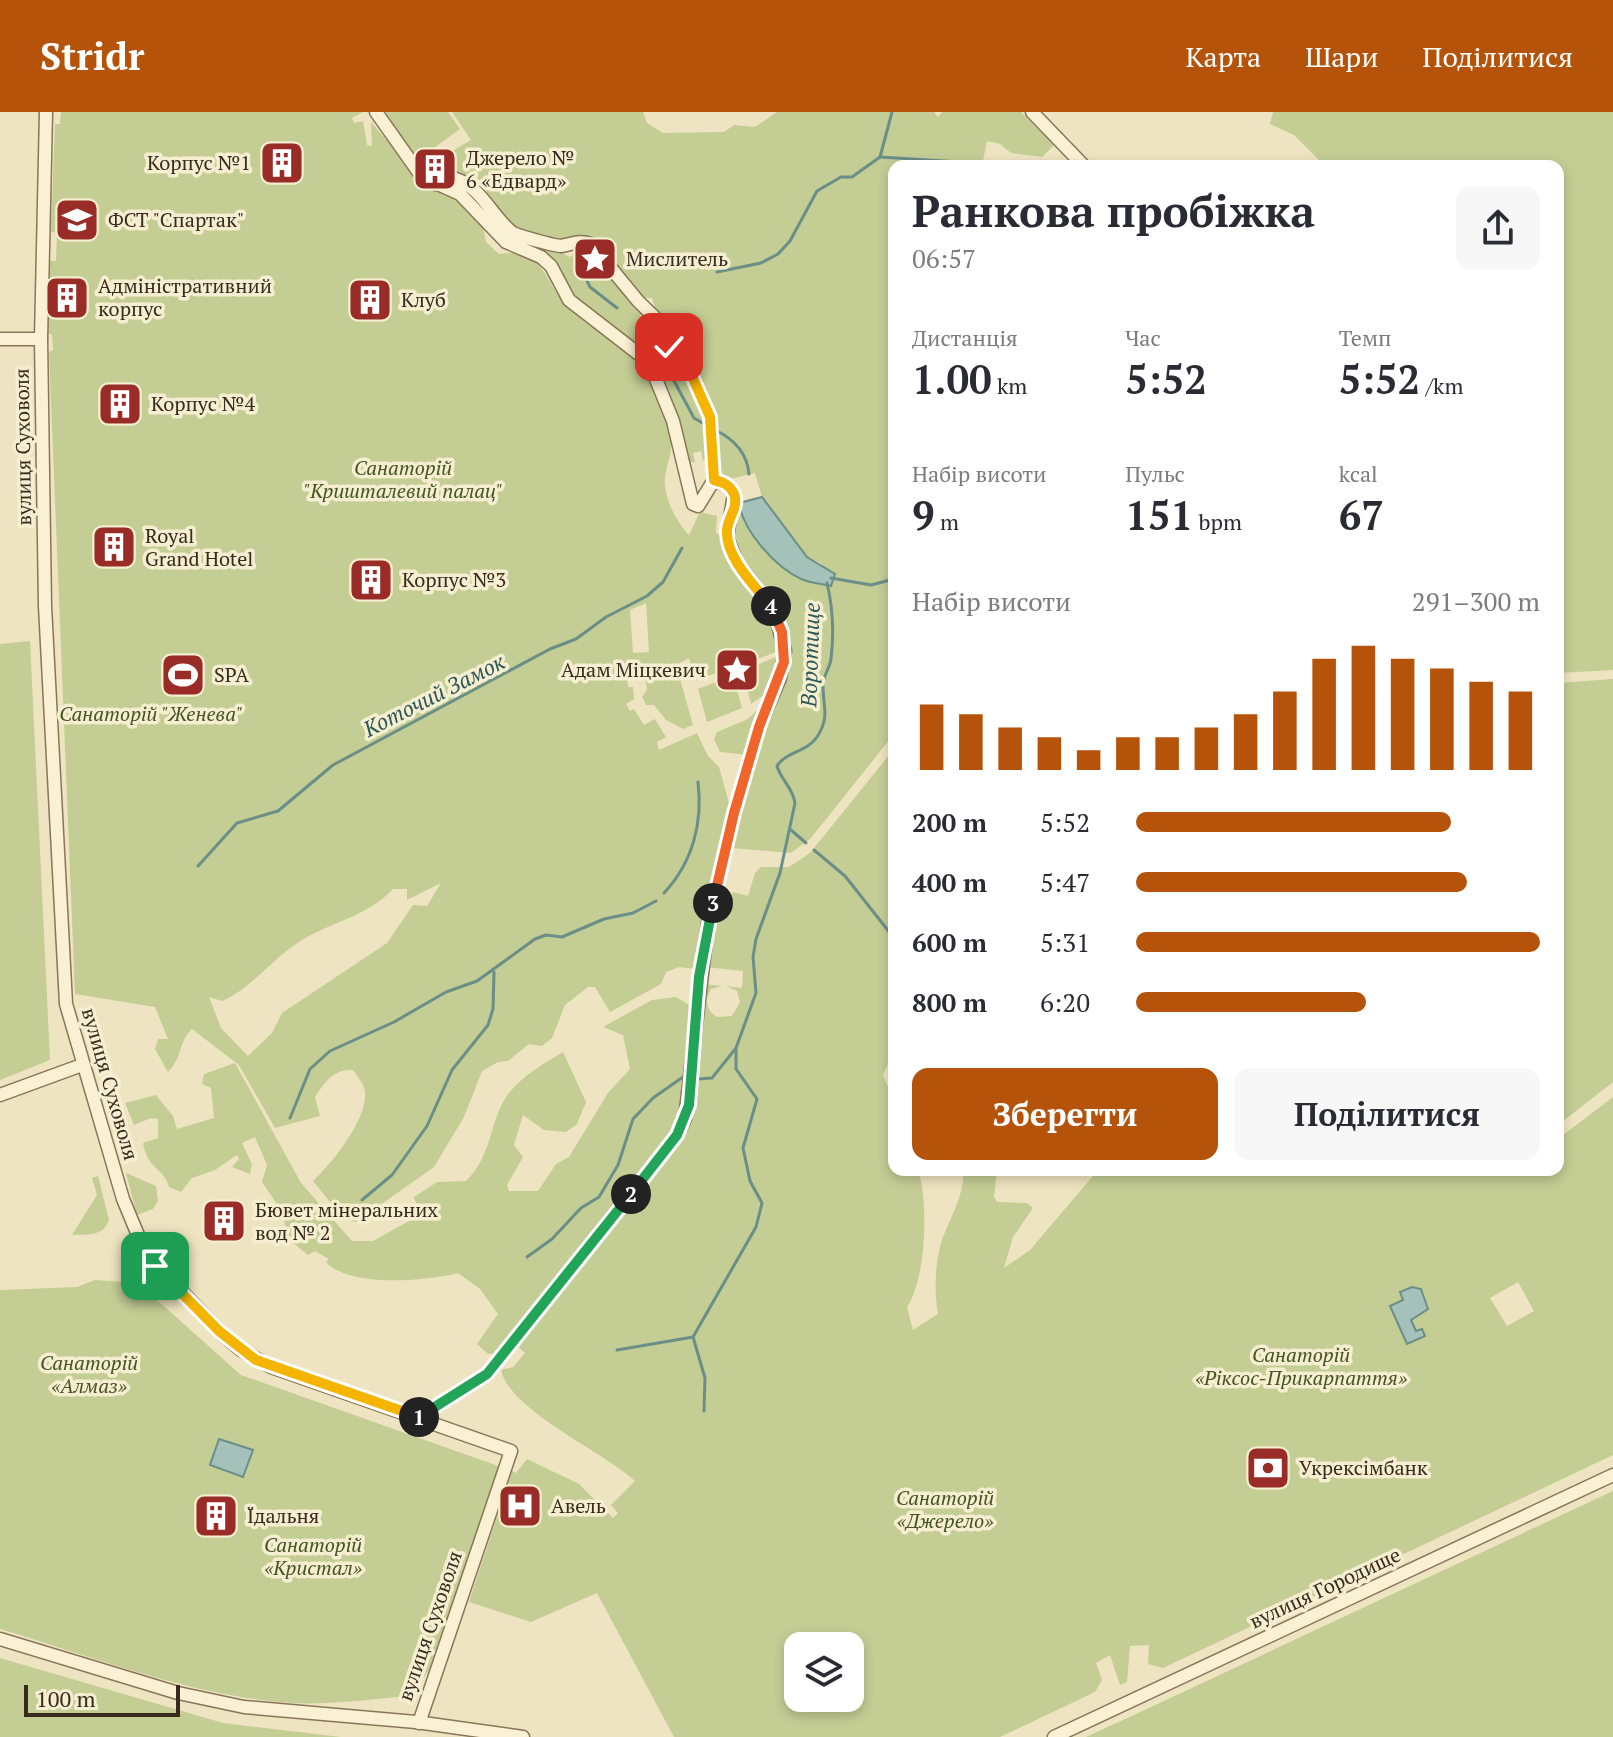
<!DOCTYPE html>
<html lang="uk">
<meta charset="utf-8">
<style>
:root{--surface:#fff;--page:#f7f7f7;--text:#2b2b33;--muted:#7c7c81;--accent:#b45309}
body{margin:0;font-family:"PT Serif",serif;background:var(--page);color:var(--text);height:100vh;display:flex;flex-direction:column;font-size:30px;white-space:nowrap}
*{box-sizing:border-box;margin:0}
p{font-size:26px;color:var(--muted)}
.icon{flex:none;width:44px;height:44px;fill:none;stroke:currentColor;stroke-width:2;stroke-linecap:round;stroke-linejoin:round}
.map{position:relative;flex:1;overflow:hidden}
.sheet{position:absolute;left:888px;top:48px;width:676px;height:1016px;display:flex;flex-direction:column;background:var(--surface);border-radius:16px;box-shadow:0 4px 12px #0003}
.sheet>*{flex:none}
.controls{position:absolute;left:784px;top:1520px;display:grid;gap:16px}
.controls a{display:grid;place-items:center;width:80px;height:80px;border-radius:16px;background:var(--surface);box-shadow:0 4px 12px #0003;font-size:40px}
.scale{position:absolute;left:24px;bottom:20px;width:156px;box-sizing:border-box;padding-left:8px;border:4px solid #382b1d;border-top:0;font-size:22px;line-height:28px;white-space:nowrap;color:#382b1d;-webkit-text-stroke:6px #f6eed0;paint-order:stroke}
.pin{position:absolute;display:grid;place-items:center;width:68px;height:68px;color:#fff;margin:-34px;border-radius:16px;box-shadow:0 4px 12px #0006}
.km{position:absolute;width:40px;height:40px;margin:-20px;border-radius:50%;background:#222;color:#fff;font-size:22px;line-height:40px;text-align:center}
.round{display:grid;place-items:center;flex:none;width:84px;height:84px;border-radius:16px;background:var(--page)}
.headline{display:flex;align-items:center;justify-content:space-between;height:136px;padding:0 24px}
h1{font-size:44px;font-weight:800;line-height:60px}
.figures{display:grid;grid-template-columns:repeat(3,1fr);gap:12px;height:136px;padding:8px 24px}
.figures div{display:grid;align-content:center}
.figures b{font-size:40px;font-weight:800}
.figures small{font-size:22px;font-weight:400}
.figures p{font-size:22px}
.chart{height:224px;padding:16px 24px}
.chart p{display:flex;justify-content:space-between}
.chart svg{width:100%;height:144px;margin-top:8px;stroke:var(--accent);stroke-width:6}
.primary-button{display:flex;gap:16px;margin-top:auto;padding:16px 24px}
.primary-button a{flex:1;height:92px;border-radius:16px;background:var(--accent);color:#fff;font-size:32px;font-weight:800;line-height:92px;text-align:center}
.primary-button a+a{background:var(--page);color:var(--text)}
ul{padding:0 24px;list-style:none;font-size:26px}
li{display:grid;grid-template-columns:128px 96px 1fr;align-items:center;height:60px}
li i{height:20px;border-radius:10px;background:var(--accent)}
header{display:flex;align-items:center;gap:48px;box-sizing:border-box;height:112px;padding:0 40px;background:var(--accent);color:#fff}
header strong{font-size:38px}
nav{display:flex;gap:44px;margin-inline-start:auto;font-size:28px}
.map>svg:first-child{display:block}
.green{fill:#c3cd94;fill-rule:evenodd}
.water{fill:#a4c1ba;stroke:#6a8f88;stroke-width:2}
.lines{fill:none;stroke-linecap:round;stroke-linejoin:round}
.stream{stroke:#6a8f88;stroke-width:3}
.minor-casing{stroke:#897558;stroke-width:15}
.minor{stroke:#faf1d4;stroke-width:12}
.split-1-casing{stroke:#fff;stroke-width:16}
.split-2-casing{stroke:#fff;stroke-width:16}
.split-3-casing{stroke:#fff;stroke-width:16}
.split-4-casing{stroke:#fff;stroke-width:16}
.split-5-casing{stroke:#fff;stroke-width:16}
.split-1{stroke:#f5b400;stroke-width:10}
.split-2{stroke:#22a559;stroke-width:10}
.split-3{stroke:#22a559;stroke-width:10}
.split-4{stroke:#f0652b;stroke-width:10}
.split-5{stroke:#f5b400;stroke-width:10}
.labels{text-anchor:middle;stroke-width:7;stroke-linejoin:round;paint-order:stroke}
.poi-label{font-size:20px;fill:#382b1d;stroke:#f6eed0;text-anchor:start}
.street-label{font-size:20px;fill:#382b1d;stroke:#f6eed0}
.park-label{font-size:20px;font-style:italic;fill:#455523;stroke:#f6eed0}
.water-label{font-size:22px;font-style:italic;fill:#2b5858;stroke:#f6eed0}
</style>
<header>
<strong>Stridr</strong>
<nav><a>Карта</a><a>Шари</a><a>Поділитися</a></nav>
</header>
<div class="map">
<svg width="1613" height="1625" viewBox="0 0 1613 1625">
<rect width="100%" height="100%" fill="#efe4c1"/>
<g class="green">
<path d="M61,0H363L352,6L354,11L363,9L367,33L372,34L371,10L420,67L464,93L483,114L486,130L499,142C542,135 543,165 562,188C585,217 624,230 646,260C655,274 664,301 668,317C674,337 670,341 666,359C660,381 677,411 689,423L700,400L717,404L716,421L726,426L773,499L783,537L751,550C743,540 733,539 724,548L721,559L695,569L689,546L676,553L693,613L683,617L666,608L654,593H646L642,585L647,578L644,558L637,548V557L626,558L628,575H633L634,587L626,592L630,599L634,597L644,613L655,607L666,625L657,630L659,638L697,621L708,644L719,655L731,698L696,857L679,855L666,860L661,872L610,900L595,875H588L565,893L552,926L542,934L529,932L508,949L498,950L482,959L464,1005L434,1055L356,1110L342,1105L313,1069C332,1051 368,1007 365,979C364,972 357,964 353,958C333,957 325,970 315,985L320,1004L275,1016L239,953L192,917C178,930 183,945 168,960L155,937L158,927H168L155,895L75,882L49,240L53,238L52,223L48,221L50,149H56L57,121L51,120L55,12H60ZM646,491L649,540L633,541L630,498ZM441,771L427,794L413,793L387,831L282,901L272,921L248,944L221,916L209,885L222,889C252,876 270,849 296,832C328,810 366,806 393,777H407V788Z"/>
<polygon points="387,0 448,0 460,17 416,49 383,3"/>
<path d="M452,0H643L647,11L663,21L724,20L734,13L755,15L777,0H934L938,5L942,0H1021L1054,33L1042,45L1011,41L1000,32L987,29L982,54H894V622L811,726L791,741L731,736L753,651L781,567L783,519L738,450L728,424L740,399C752,438 793,467 831,474L821,451L807,445L762,385L755,361L726,368L718,353L713,303L656,199L652,186H638L601,136L517,120L485,83L425,61L429,45L444,44L471,28Z"/>
<polygon points="1273,0 1613,0 1613,558 1558,561 1558,54 1325,54 1294,23 1270,12"/>
<path d="M497,109L570,145L580,137L581,153C588,163 599,164 609,156L669,224L654,247L582,193L528,136Z"/>
<polygon points="675,235 705,306 706,348 703,349 701,339 693,341 695,350 688,351 659,257"/>
<polygon points="30,529 50,948 0,968 0,532"/>
<polygon points="783,542 770,579 751,592 746,571 752,555"/>
<polygon points="724,567 736,574 742,596 707,610 698,577"/>
<polygon points="1613,567 1613,970 1558,1013 1558,571"/>
<polygon points="768,587 749,643 720,640 714,627 717,620 748,607"/>
<path d="M894,637V938L883,963L894,990V1058H918C929,1090 926,1168 907,1195L913,1218L938,1202C934,1179 935,1154 941,1131C949,1107 965,1084 963,1058H997L994,1085L997,1090L1027,1091L1033,1096L1013,1125L1004,1156L1030,1138L1098,1058H1558V1027L1613,985V1343L1163,1556L1148,1552L1149,1533L1130,1534L1127,1570L1120,1573L1110,1543L1096,1551L1102,1568L1095,1580L1000,1625H674L597,1481L531,1510L469,1490L512,1359L516,1361L527,1347L579,1372L613,1406L618,1401L611,1393L635,1369C601,1338 510,1299 501,1258L513,1255L525,1241L518,1235L681,1028L694,995L703,872L722,874L711,877C704,888 706,898 717,905L732,904L740,890L737,879L726,874L742,876L743,859L705,855C709,826 717,805 733,780L748,784L755,761L761,755H789L810,741ZM1518,1170L1534,1199L1507,1214L1490,1186ZM798,1534H850V1586H798Z"/>
<path d="M676,885L691,894L686,972L681,1005L670,1026L499,1241L488,1242L477,1232L498,1202L480,1177L458,1161C427,1169 349,1176 326,1150L329,1147L315,1139L308,1143L287,1126L283,1101L262,1070L267,1053L255,1025L242,1031L252,1052L250,1062L232,1055L239,1047L237,1043L215,1058L192,1066L181,1080L169,1075C164,1055 148,1059 143,1031L158,1026V1007L151,1006L134,1013L125,991L156,983L173,1004L177,1017L214,1006L211,976L202,972L204,962L235,951L301,1071L352,1129H373L420,1103L414,1085L437,1070L466,1069C489,1047 489,1019 502,992C513,969 543,952 563,940L586,990L577,1012L566,1020L544,1018L523,1003L514,1033L523,1045L507,1073L509,1079H538L556,1052L569,1045L608,981L630,957L623,923L603,915L652,888Z"/>
<polygon points="126,1061 156,1074 158,1089 153,1097 137,1103"/>
<path d="M98,1064L109,1108C103,1125 88,1122 72,1123L97,1083L92,1066Z"/>
<path d="M95,1168L138,1171L241,1263L501,1355L429,1558L410,1584C371,1587 332,1593 293,1591C194,1585 94,1545 0,1517V1178L77,1175Z"/>
<polygon points="1613,1379 1613,1625 1086,1625 1136,1602"/>
<polygon points="0,1546 223,1611 341,1625 0,1625"/>
</g>
<g class="water">
<path d="M762,385L807,445L835,462L831,474C822,472 810,471 801,467C775,455 743,419 739,391Z"/>
<polygon points="1412,1175 1421,1177 1428,1197 1411,1208 1416,1219 1422,1217 1425,1224 1407,1232 1390,1194 1403,1188 1400,1180"/>
<polygon points="219,1327 253,1338 243,1365 210,1353"/>
</g>
<g class="lines">
<g class="stream">
<polyline points="880,45 959,50"/>
<polyline points="575,144 590,175 617,196"/>
<polyline points="717,160 761,151 778,142 790,129 817,79 841,65 852,65 880,45 892,0"/>
<polyline points="665,252 694,306 708,314"/>
<path d="M715,318C734,327 747,340 749,362"/>
<polyline points="831,466 871,473 894,467"/>
<polyline points="791,718 806,731"/>
<polyline points="814,738 845,764 894,826"/>
<polyline points="198,754 237,711 278,699 333,653 550,537 576,527 606,505 647,484 663,470 682,436"/>
<path d="M664,781C693,750 703,710 698,670"/>
<polyline points="698,967 712,966 736,936"/>
<polyline points="290,1006 310,957 330,939 394,910 446,880 477,869 535,827 546,823 562,825 604,807 633,801 656,789"/>
<polyline points="362,1088 392,1063 427,1014 452,958 488,913 493,897 494,860"/>
<polyline points="527,1145 552,1127 581,1096 599,1085 618,1053 633,1007 653,986 683,965"/>
<polyline points="693,1225 705,1266 704,1299"/>
<path d="M617,1238L693,1225L756,1115L762,1091L750,1069L743,1036L757,987L736,957V936L756,881L753,845L756,827L780,761L795,691C793,676 781,668 777,654C785,640 807,640 817,625C831,604 822,592 823,571C824,563 830,555 831,547C834,522 833,496 827,471"/>
</g>
<g class="minor-casing">
<g id="minor">
<polyline points="46,0 41,227 45,494 66,892 123,1087 145,1140 219,1219 241,1238 271,1255 511,1339 419,1611"/>
<path d="M376,0L422,65L460,82L506,130L541,145L551,154L569,188L649,250L673,309L693,392L698,394L714,368L710,305L701,283L676,226L638,189L591,132C579,128 573,132 561,134C556,134 518,124 513,121C490,104 480,69 447,65L435,72"/>
<polyline points="1032,0 1084,54"/>
<polyline points="0,227 41,227"/>
<polyline points="653,258 674,223"/>
<polyline points="0,983 82,953"/>
<polyline points="419,1305 487,1262 677,1023 685,1007 708,811 734,701 759,615 780,566 785,539 774,498 737,451 727,425 734,382 729,374 714,368"/>
<polyline points="0,1527 178,1581 244,1595 416,1610 523,1625"/>
<polyline points="1054,1625 1613,1363"/>
</g>
</g>
<use href="#minor" class="minor"/>
</g>
<g class="lines">
<g class="split-1-casing">
<polyline id="split-1" points="155,1154 219,1219 256,1248 419,1305"/>
</g>
<g class="split-2-casing">
<polyline id="split-2" points="419,1305 487,1262 631,1082"/>
</g>
<g class="split-3-casing">
<polyline id="split-3" points="631,1082 677,1023 689,993 699,865 713,791"/>
</g>
<g class="split-4-casing">
<polyline id="split-4" points="713,791 734,701 759,615 784,550 782,520 771,494"/>
</g>
<g class="split-5-casing">
<path id="split-5" d="M669,235L674,223L710,305L714,368C723,370 730,373 734,382C739,395 728,405 727,418C725,445 755,474 771,494"/>
</g>
<use href="#split-1" class="split-1"/>
<use href="#split-2" class="split-2"/>
<use href="#split-3" class="split-3"/>
<use href="#split-4" class="split-4"/>
<use href="#split-5" class="split-5"/>
</g>
<defs>
<g id="building-square" transform="scale(2.3)"><rect x="-9" y="-9" width="18" height="18" rx="4" fill="#992c26" stroke="#f6eed0"/><path d="M-4-6H4V6H1V3H-1V6H-4ZM-2.5-4.3h1.7v1.8h-1.7ZM.8-4.3h1.7v1.8H.8ZM-2.5-1h1.7V.8h-1.7ZM.8-1h1.7V.8H.8Z" fill="#fff"/></g>
<g id="school-square" transform="scale(2.3)"><rect x="-9" y="-9" width="18" height="18" rx="4" fill="#992c26" stroke="#f6eed0"/><path d="M0-5L7-2L0 1L-7-2ZM-4 1L0 2.5L4 1V4Q0 6-4 4Z" fill="#fff"/></g>
<g id="sight-square" transform="scale(2.3)"><rect x="-9" y="-9" width="18" height="18" rx="4" fill="#992c26" stroke="#f6eed0"/><path d="M0-6L1.8-2.2L6-1.7L2.9 1.2L3.7 5.4L0 3.3L-3.7 5.4L-2.9 1.2L-6-1.7L-1.8-2.2Z" fill="#fff"/></g>
<g id="stadium-square" transform="scale(2.3)"><rect x="-9" y="-9" width="18" height="18" rx="4" fill="#992c26" stroke="#f6eed0"/><path d="M0-5a6.5 5 0 1 0 0 10a6.5 5 0 1 0 0-10ZM-3.5-1.8h7v3.6h-7Z" fill="#fff"/></g>
<g id="bank-square" transform="scale(2.3)"><rect x="-9" y="-9" width="18" height="18" rx="4" fill="#992c26" stroke="#f6eed0"/><path d="M-6-4H6V4H-6ZM0-2.3a2.3 2.3 0 1 0 0 4.6a2.3 2.3 0 1 0 0-4.6Z" fill="#fff"/></g>
<g id="hospital-square" transform="scale(2.3)"><rect x="-9" y="-9" width="18" height="18" rx="4" fill="#992c26" stroke="#f6eed0"/><path d="M-5-5h3v3.5h4V-5h3V5h-3V1.5h-4V5h-3Z" fill="#fff"/></g>
</defs>
<g fill-rule="evenodd">
<use href="#building-square" x="282" y="51"/>
<use href="#building-square" x="435" y="57"/>
<use href="#school-square" x="77" y="108"/>
<use href="#sight-square" x="595" y="147"/>
<use href="#building-square" x="67" y="186"/>
<use href="#building-square" x="370" y="188"/>
<use href="#building-square" x="120" y="292"/>
<use href="#building-square" x="114" y="435"/>
<use href="#building-square" x="371" y="468"/>
<use href="#sight-square" x="737" y="558"/>
<use href="#stadium-square" x="183" y="563"/>
<use href="#building-square" x="224" y="1109"/>
<use href="#bank-square" x="1268" y="1356"/>
<use href="#hospital-square" x="520" y="1394"/>
<use href="#building-square" x="216" y="1404"/>
</g>
<g class="labels">
<g class="poi-label">
<text x="466" y="53">Джерело №<tspan x="466" dy="23">6 «Едвард»</tspan></text>
<text x="251" y="58" text-anchor="end">Корпус №1</text>
<text x="108" y="115">ФСТ "Спартак"</text>
<text x="626" y="154">Мислитель</text>
<text x="98" y="181">Адміністративний<tspan x="98" dy="23">корпус</tspan></text>
<text x="401" y="195">Клуб</text>
<text x="151" y="299">Корпус №4</text>
<text x="145" y="431">Royal<tspan x="145" dy="23">Grand Hotel</tspan></text>
<text x="402" y="475">Корпус №3</text>
<text x="706" y="565" text-anchor="end">Адам Міцкевич</text>
<text x="214" y="570">SPA</text>
<text x="255" y="1105">Бювет мінеральних<tspan x="255" dy="23">вод № 2</tspan></text>
<text x="1299" y="1363">Укрексімбанк</text>
<text x="551" y="1401">Авель</text>
<text x="247" y="1411">Їдальня</text>
</g>
<g class="street-label">
<text transform="translate(23 335) rotate(-91)" y="7">вулиця Суховоля</text>
<text transform="translate(110 972) rotate(74)" y="7">вулиця Суховоля</text>
<text transform="translate(1325 1476) rotate(-25)" y="7">вулиця Городище</text>
<text transform="translate(430 1514) rotate(-71)" y="7">вулиця Суховоля</text>
</g>
<g class="park-label">
<text x="403" y="363">Санаторій<tspan x="403" dy="23">"Кришталевий палац"</tspan></text>
<text x="151" y="609">Санаторій "Женева"</text>
<text x="1301" y="1250">Санаторій<tspan x="1301" dy="23">«Ріксос-Прикарпаття»</tspan></text>
<text x="89" y="1258">Санаторій<tspan x="89" dy="23">«Алмаз»</tspan></text>
<text x="945" y="1393">Санаторій<tspan x="945" dy="23">«Джерело»</tspan></text>
<text x="313" y="1440">Санаторій<tspan x="313" dy="23">«Кристал»</tspan></text>
</g>
<g class="water-label">
<text transform="translate(810 543) rotate(-88)" y="8">Воротище</text>
<text transform="translate(434 583) rotate(-27)" y="8">Коточий Замок</text>
</g>
</g>
</svg>
<div class="controls">
<a><svg class="icon" aria-label="layers" viewBox="0 0 24 24"><path d="M12 4l9 5-9 5-9-5zM3 14l9 5 9-5"/></svg></a>
</div>
<div class="scale">100 m</div>
<div class="pin" style="left:155px;top:1154px;background:#1e9e55"><svg class="icon" aria-label="arrive" viewBox="0 0 24 24"><path d="M6 21V4h12l-3 4 3 4H6"/></svg></div>
<div class="pin" style="left:669px;top:235px;background:#d93025"><svg class="icon" aria-label="check" viewBox="0 0 24 24"><path d="M5 12l5 5 9-10"/></svg></div>
<b class="km" style="left:419px;top:1305px">1</b>
<b class="km" style="left:631px;top:1082px">2</b>
<b class="km" style="left:713px;top:791px">3</b>
<b class="km" style="left:771px;top:494px">4</b>
<section class="sheet">
<div class="headline"><div><h1>Ранкова пробіжка</h1><p>06:57</p></div><a class="round"><svg class="icon" aria-label="share" viewBox="0 0 24 24"><path d="M12 15V3M7 8l5-5 5 5M5 13v7h14v-7"/></svg></a></div>
<div class="figures">
<div><p>Дистанція</p><b>1.00<small> km</small></b></div>
<div><p>Час</p><b>5:52</b></div>
<div><p>Темп</p><b>5:52<small> /km</small></b></div>
</div>
<div class="figures">
<div><p>Набір висоти</p><b>9<small> m</small></b></div>
<div><p>Пульс</p><b>151<small> bpm</small></b></div>
<div><p>kcal</p><b>67</b></div>
</div>
<div class="chart"><p><span>Набір висоти</span>291–300 m</p>
<svg viewBox="0 0 160 44" preserveAspectRatio="none"><path d="M5 44V24M15 44V27M25 44V31M35 44V34M45 44V38M55 44V34M65 44V34M75 44V31M85 44V27M95 44V20M105 44V10M115 44V6M125 44V10M135 44V13M145 44V17M155 44V20"/></svg>
</div>
<ul>
<li><b>200 m</b>5:52<i style="width:78%"></i></li>
<li><b>400 m</b>5:47<i style="width:82%"></i></li>
<li><b>600 m</b>5:31<i style="width:100%"></i></li>
<li><b>800 m</b>6:20<i style="width:57%"></i></li>
</ul>
<div class="primary-button"><a>Зберегти</a><a>Поділитися</a></div>
</section>
</div>
